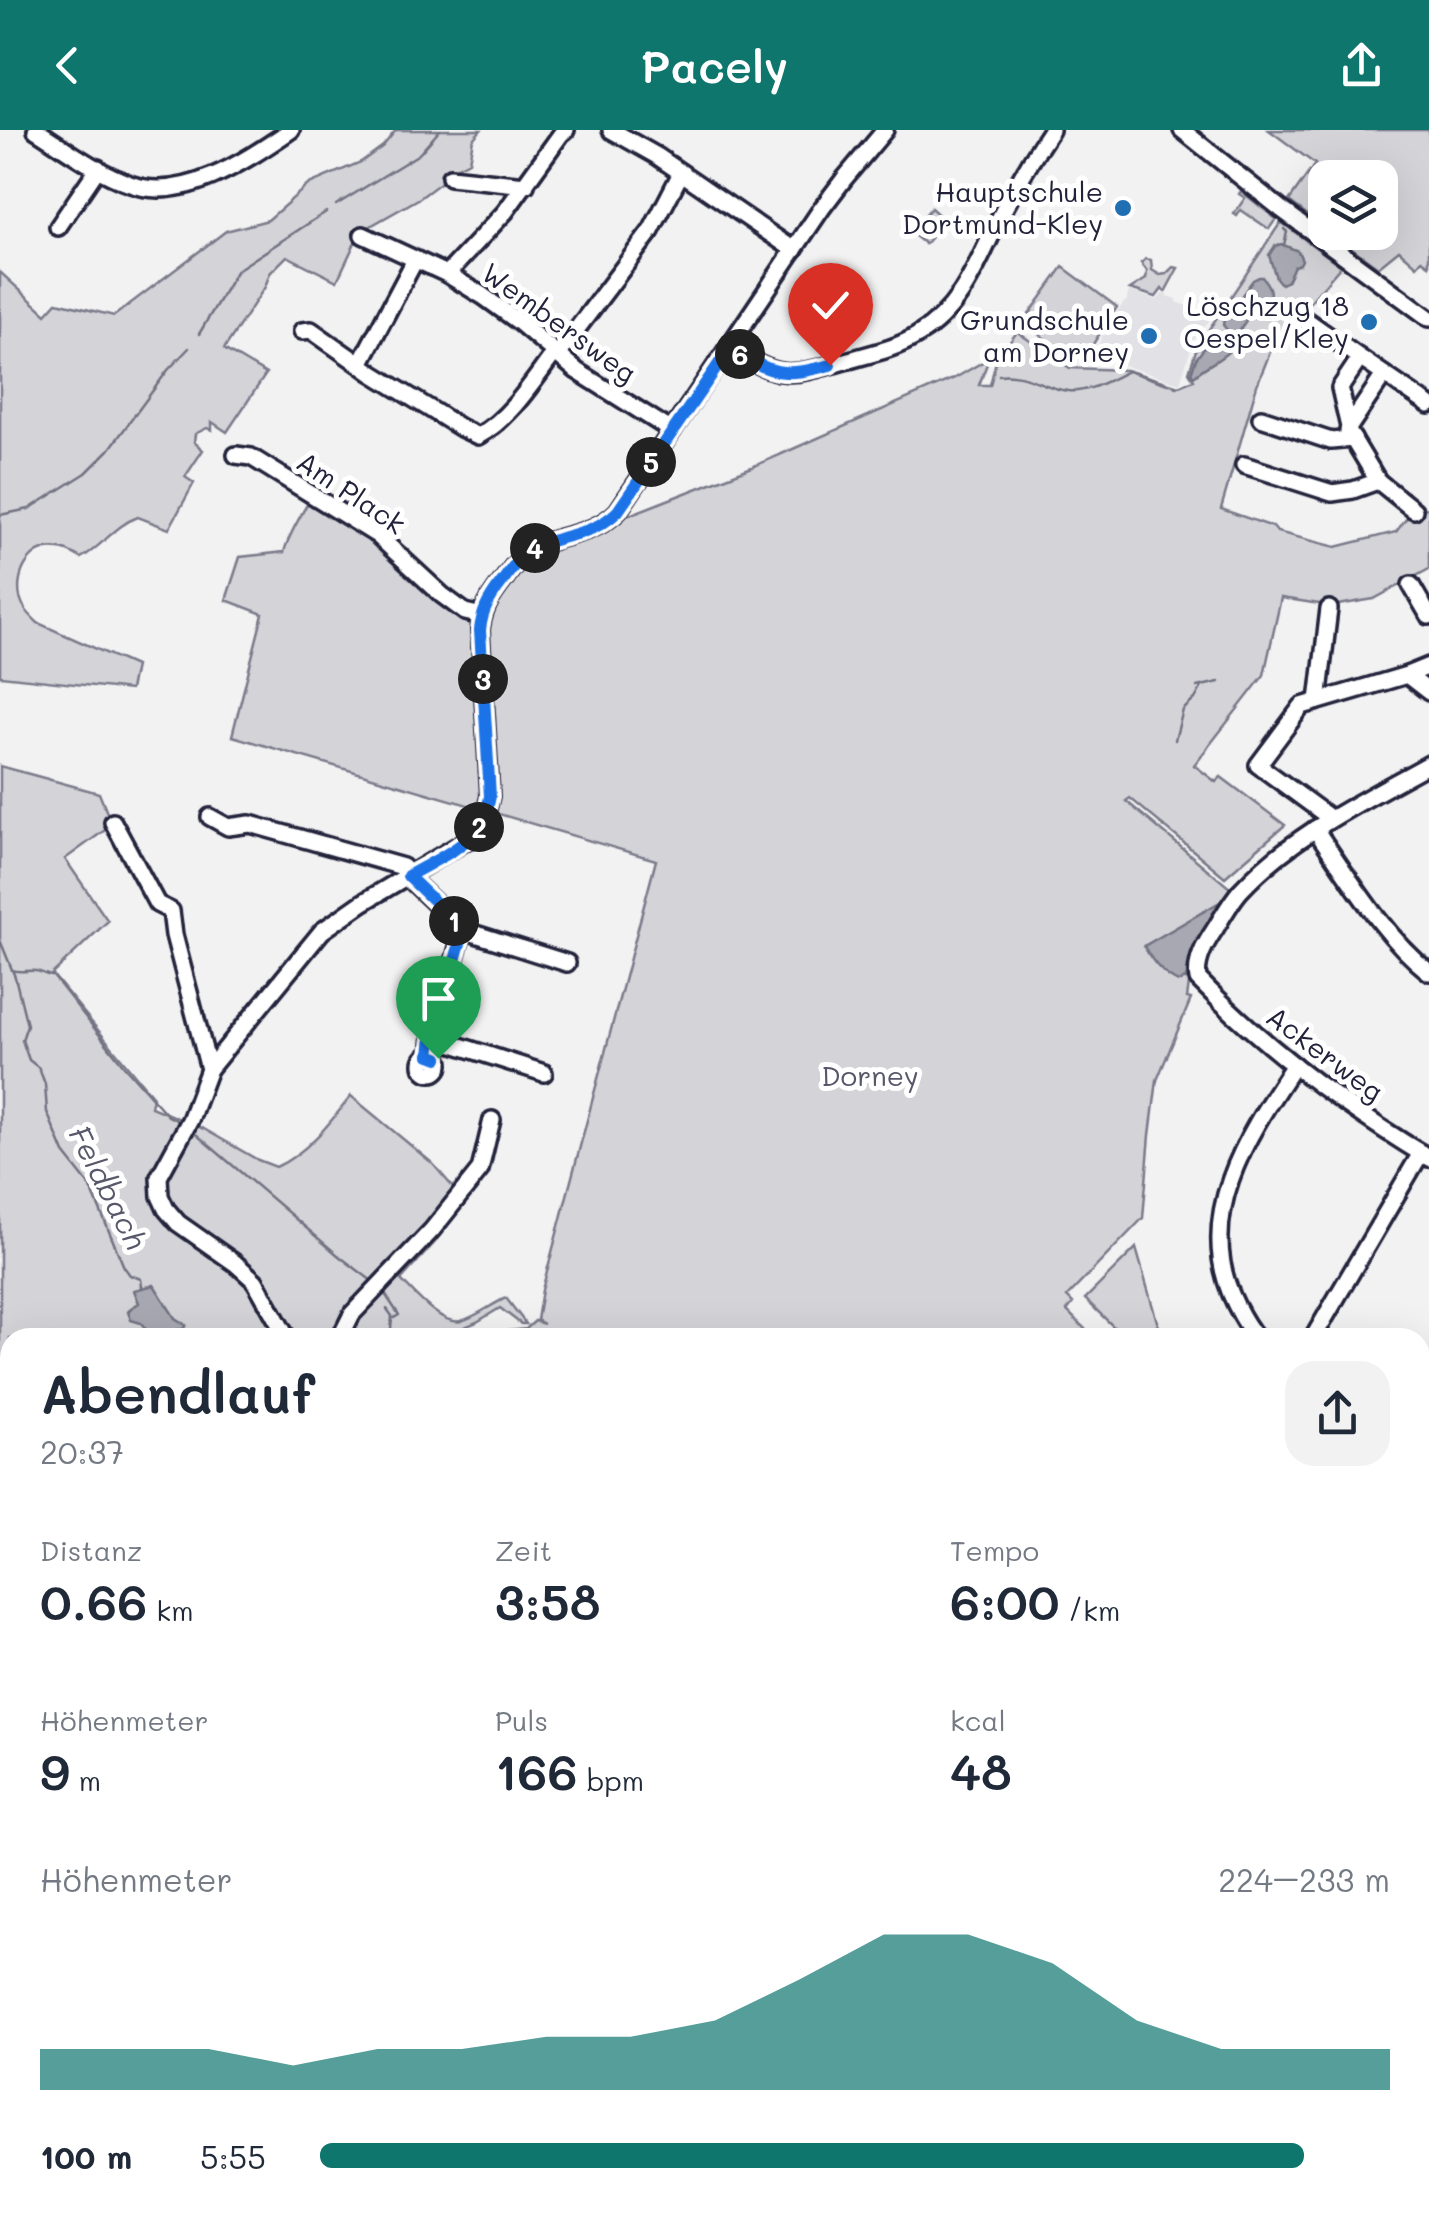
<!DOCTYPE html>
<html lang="de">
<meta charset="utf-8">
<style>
:root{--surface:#fff;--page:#f2f2f3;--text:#1f2937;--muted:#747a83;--accent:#0f766e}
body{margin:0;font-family:Mali,sans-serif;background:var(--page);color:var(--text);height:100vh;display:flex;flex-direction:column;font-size:38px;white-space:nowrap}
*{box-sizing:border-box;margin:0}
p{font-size:32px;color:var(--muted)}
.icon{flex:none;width:55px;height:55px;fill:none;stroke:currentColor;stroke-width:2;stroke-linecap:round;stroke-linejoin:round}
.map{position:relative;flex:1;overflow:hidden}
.details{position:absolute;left:0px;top:1198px;width:1430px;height:888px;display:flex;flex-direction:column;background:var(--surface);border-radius:30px 30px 0 0;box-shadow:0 10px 40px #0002}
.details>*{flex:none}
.buttons{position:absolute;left:1308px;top:30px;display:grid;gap:20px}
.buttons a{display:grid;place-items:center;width:90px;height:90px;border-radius:20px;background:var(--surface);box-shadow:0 10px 40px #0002;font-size:50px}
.pin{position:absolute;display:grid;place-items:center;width:85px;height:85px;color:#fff;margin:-102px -42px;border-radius:50% 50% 50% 0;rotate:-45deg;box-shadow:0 0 10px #0007}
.pin .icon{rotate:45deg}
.km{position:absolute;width:50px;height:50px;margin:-25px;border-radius:50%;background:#222;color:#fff;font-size:28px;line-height:50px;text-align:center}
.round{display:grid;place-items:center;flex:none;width:105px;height:105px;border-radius:30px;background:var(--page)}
.summary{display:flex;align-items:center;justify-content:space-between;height:170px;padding:0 40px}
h1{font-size:55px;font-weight:600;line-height:75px}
.figures{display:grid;grid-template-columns:repeat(3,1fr);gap:15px;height:170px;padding:10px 40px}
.figures div{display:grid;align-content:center}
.figures b{font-size:50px;font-weight:600}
.figures small{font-size:28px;font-weight:400}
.figures p{font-size:28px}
.chart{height:280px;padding:20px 40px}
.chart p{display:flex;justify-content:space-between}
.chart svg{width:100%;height:180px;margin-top:10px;fill:var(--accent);opacity:.7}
ul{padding:0 40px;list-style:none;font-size:32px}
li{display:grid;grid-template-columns:160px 120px 1fr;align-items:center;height:75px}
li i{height:25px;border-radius:12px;background:var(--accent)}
header{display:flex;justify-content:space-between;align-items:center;height:130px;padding:0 40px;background:var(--accent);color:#fff;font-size:45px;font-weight:600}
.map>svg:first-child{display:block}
.built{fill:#e2e2e6}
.green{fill:#d3d3d8;stroke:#7a7a8a;stroke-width:2.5}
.water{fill:#a8a8b2;stroke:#727282;stroke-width:2.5}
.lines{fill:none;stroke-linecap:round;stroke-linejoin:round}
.stream{stroke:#727282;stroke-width:2.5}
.minor-casing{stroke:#22223b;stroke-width:22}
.minor{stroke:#fff;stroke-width:15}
.route-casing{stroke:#fff;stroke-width:20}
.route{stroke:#1a73e8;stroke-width:12}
.poi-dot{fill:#1f6fb2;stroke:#fff;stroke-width:4}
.labels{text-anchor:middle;stroke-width:10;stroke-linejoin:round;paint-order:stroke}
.poi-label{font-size:28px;fill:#22223b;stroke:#fff;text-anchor:end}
.street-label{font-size:28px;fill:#22223b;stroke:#fff}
.park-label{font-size:28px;fill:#57576a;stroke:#fff}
.water-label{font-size:30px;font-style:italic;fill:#58586b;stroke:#fff}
</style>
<header><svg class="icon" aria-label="back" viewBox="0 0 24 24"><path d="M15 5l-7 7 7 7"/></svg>Pacely<svg class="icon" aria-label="share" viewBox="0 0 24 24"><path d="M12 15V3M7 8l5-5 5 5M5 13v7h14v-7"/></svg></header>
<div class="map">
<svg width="1429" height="2083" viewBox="0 0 1429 2083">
<rect width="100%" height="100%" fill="#f2f2f3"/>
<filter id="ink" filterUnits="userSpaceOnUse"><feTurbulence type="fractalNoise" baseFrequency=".01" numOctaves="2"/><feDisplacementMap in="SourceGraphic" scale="20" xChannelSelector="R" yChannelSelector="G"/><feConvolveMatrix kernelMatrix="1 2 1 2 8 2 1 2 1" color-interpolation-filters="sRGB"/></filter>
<g filter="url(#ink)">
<polygon class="built" points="1129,161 1157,170 1162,164 1177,169 1177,172 1188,176 1187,182 1210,190 1194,209 1180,253 1096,227 1094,217 1099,214 1103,203 1124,172 1126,172"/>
<g class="green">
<path d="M396,0H481L473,9L469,31L452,40L447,48L420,68L360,102L337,151L287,126L270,143L265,157L224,219L266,244L227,302L212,292V300L207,298L195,304L194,312L203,320L185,347L194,353L169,399L138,387C115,395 102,417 81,428C74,424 66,419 58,419C31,415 15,443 20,467C23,479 30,485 38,493L135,536L130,560L0,546V142L46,184L57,172L114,186L226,101L268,90L309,54L361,32L383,16Z"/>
<polygon points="1269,0 1429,0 1429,135 1422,130 1417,136 1399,120 1378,137 1331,103 1380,102 1380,48 1325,48 1325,98 1289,71 1315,34"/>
<polygon points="1241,61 1276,89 1269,99 1241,80 1237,86 1234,84 1245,68 1239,64"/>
<polygon points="931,78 942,88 928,104 931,107 925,114 910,102"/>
<path d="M1281,92L1341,136L1273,215L1257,255L1221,379L1273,397L1277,402L1336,417L1396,402L1416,376L1429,379V439L1374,469L1332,476L1281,468L1264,545L1194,635L1216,652L1221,647L1285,695L1225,747L1130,668L1126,671L1231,759L1193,825L1187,868L1191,869L1157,950L1150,1005L1143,1088L1067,1167L1073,1173L1067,1181L1093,1207H455L526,1199L535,1191L544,1194L537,1190L542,1160L656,730L232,606L263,484L226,470L240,427L284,422C289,403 301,387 310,368C332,382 357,395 377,412C399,430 452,490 476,493L486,485L519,439L532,427L619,389L752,337L957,247L986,230L988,231L979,255H990L996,231L1017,202L1070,238L1126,240L1179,256L1194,250L1189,242L1197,217Z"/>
<polygon points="1146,129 1151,130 1152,140 1160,145 1166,144 1173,137 1178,138 1165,162 1162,159 1156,167 1130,159 1146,149 1147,141 1141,133"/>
<polygon points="1063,137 1117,177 1084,228 1075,221 1071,227 1023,193"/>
<path d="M0,636L99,663L112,695L65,729L108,791L52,844L153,967L151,977L204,999L258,1030L276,1037C307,1023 330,993 351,966L432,1033L457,1062L427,1100L437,1110L401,1150C414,1163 442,1196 461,1191C476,1187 492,1174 506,1168L526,1194H521L500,1178L477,1192L448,1204L446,1207L10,1208V1637L8,1638L0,1671Z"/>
<polygon points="1136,1118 1158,1195 1145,1207 1124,1207 1085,1169"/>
<polygon points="1420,1756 1429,1761 1429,2083 1255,2083 1268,2075 1420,2075"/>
</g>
<g class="water">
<polygon points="1281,114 1298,121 1302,130 1300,134 1294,136 1287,151 1281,154 1276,148 1269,125 1275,116"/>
<path d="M1259,147H1262C1282,170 1259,173 1247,189C1243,194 1241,199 1238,205L1233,207L1223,195L1224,190L1253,150Z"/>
<path d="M1214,204L1224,207L1231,219C1223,229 1206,235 1194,246L1191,243L1196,229Z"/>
<path d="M1220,772L1191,823L1186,849L1178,852C1162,844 1152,832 1144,816Z"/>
<polygon points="154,1155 175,1188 186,1195 183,1199 177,1200 173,1207 142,1207 145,1198 141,1193 131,1190 128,1182 131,1178 139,1173 134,1160"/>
</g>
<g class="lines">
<g class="stream">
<polyline points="336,75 419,24 440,0"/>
<polyline points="1284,99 1287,102 1284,115"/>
<polyline points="199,204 237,140 326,82"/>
<path d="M999,245C1024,241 1044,258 1068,261C1088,263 1110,250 1128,241L1168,254"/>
<polyline points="1174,256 1177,257 1187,252"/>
<polyline points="0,385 29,379 86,343 109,320 168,240 189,218"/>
<polyline points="1197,557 1219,552"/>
<polyline points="1175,610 1183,580 1195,569 1203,555"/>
<polyline points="0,810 15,847 27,895 22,910 29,930 39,938 45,954 47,982 64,1023 90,1056 124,1137 130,1145 141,1149 142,1157"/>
<path d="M12,840C21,843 27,840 36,841C43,842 46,846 53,846L124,936L168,986L180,992"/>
<polyline points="190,999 339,1126 372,1151"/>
<polyline points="383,1161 399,1185 394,1188"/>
<polyline points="387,1179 392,1186 391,1199 396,1205 415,1208"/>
<polyline points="0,1362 10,1352"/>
</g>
<g class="minor-casing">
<g id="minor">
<path d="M36,0C66,19 96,42 130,54C184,74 248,29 291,0"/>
<polyline points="611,0 657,26 794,120"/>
<polyline points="1182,0 1281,79 1429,188"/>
<polyline points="450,47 526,55"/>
<polyline points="58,97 98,38"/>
<polyline points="363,105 447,144 483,166 519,192 577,241 672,301"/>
<polyline points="447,144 505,82 561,4 566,0"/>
<polyline points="1306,190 1360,228"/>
<path d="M302,201L311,200L372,243L461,298L478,306C509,290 535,249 555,222"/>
<path d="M730,218C781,250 788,247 845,231C870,224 896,219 918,205C963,178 978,131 1000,87C1015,57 1032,28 1051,0"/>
<polyline points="558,224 651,101 681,43"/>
<polyline points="360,234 415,130"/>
<polyline points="1261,288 1331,311 1353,309"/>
<polyline points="1349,297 1384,245"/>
<polyline points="236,325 251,327 377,405 442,465 465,482 482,486"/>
<polyline points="1244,335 1332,363 1353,360 1378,351"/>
<polyline points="1414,380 1378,351 1348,301 1349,297 1340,258 1360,228 1429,275"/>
<polyline points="1411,455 1429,486"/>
<polyline points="1407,545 1429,562"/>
<polyline points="1318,571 1329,479"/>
<path d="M1429,634C1363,671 1293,704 1241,760C1231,771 1223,786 1215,799C1205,814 1195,831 1198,849C1266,919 1346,978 1429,1028"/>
<polyline points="210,687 228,697 250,694 403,737 413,752 463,800 432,907 430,925"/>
<polyline points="1330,688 1258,635 1302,576 1407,545 1429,536"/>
<polyline points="113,692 157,774 171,781 174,805 209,939"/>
<path d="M1315,699C1348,746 1383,806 1429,842"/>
<polyline points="463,800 567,833"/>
<polyline points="432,907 544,943"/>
<circle cx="431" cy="934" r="9"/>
<path d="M287,1208L255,1151L235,1133L178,1093L166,1079L160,1066L159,1047L190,990L209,939L322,801L362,773L469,709L480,695L486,683L490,666L480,500C482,482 488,471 499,456C507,446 514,433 524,425C552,402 589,410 618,381L822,78L844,49L885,0"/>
<polyline points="340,1208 352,1184 432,1100 480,1040 492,990"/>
<path d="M1257,1208C1248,1198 1242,1187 1236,1175C1192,1089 1246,1007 1294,935"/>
<polyline points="1313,1208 1421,1023"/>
<polyline points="1420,1336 1429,1323"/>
<polyline points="1420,1471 1429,1477"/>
<polyline points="1420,1567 1429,1574"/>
<polyline points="1420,1692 1429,1695"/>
<polyline points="1420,1983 1429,1978"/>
<polyline points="126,2075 134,2083"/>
<polyline points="30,2083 34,2075"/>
<polyline points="1240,2083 1254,2075"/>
</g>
</g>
<use href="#minor" class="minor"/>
</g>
</g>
<g class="lines" filter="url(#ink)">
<g class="route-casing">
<path id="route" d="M438,928L430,925L432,907L464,800L408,746C445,724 482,713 490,666L480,500C482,482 488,471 499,456C507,446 514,433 524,425C552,402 588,411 618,381L730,218C771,244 782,248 830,235"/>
</g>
<use href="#route" class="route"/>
</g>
<g class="poi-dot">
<circle cx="1123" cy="78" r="10"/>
<circle cx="1369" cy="192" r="10"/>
<circle cx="1149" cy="206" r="10"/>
</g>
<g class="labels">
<g class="poi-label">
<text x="1103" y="72">Hauptschule<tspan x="1103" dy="32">Dortmund-Kley</tspan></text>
<text x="1349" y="186">Löschzug 18<tspan x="1349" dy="32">Oespel/Kley</tspan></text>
<text x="1129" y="200">Grundschule<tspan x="1129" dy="32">am Dorney</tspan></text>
</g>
<g class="street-label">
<text transform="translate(559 193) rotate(36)" y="10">Wembersweg</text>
<text transform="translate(351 363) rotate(34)" y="10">Am Plack</text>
<text transform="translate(1325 924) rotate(37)" y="10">Ackerweg</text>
</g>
<g class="park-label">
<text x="870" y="956">Dorney</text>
</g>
<g class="water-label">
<text transform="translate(107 1058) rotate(63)" y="10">Feldbach</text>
</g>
</g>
</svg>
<div class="buttons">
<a><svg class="icon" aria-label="layers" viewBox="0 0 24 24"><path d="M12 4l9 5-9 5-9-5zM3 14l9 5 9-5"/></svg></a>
</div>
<div class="pin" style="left:438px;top:928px;background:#1e9e55"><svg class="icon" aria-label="arrive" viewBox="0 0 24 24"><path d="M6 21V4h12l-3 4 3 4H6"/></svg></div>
<div class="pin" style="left:830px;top:235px;background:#d93025"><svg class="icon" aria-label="check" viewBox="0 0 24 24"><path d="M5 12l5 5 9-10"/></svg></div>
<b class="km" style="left:454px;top:791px">1</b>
<b class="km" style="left:479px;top:697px">2</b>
<b class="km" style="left:483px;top:549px">3</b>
<b class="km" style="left:535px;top:418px">4</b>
<b class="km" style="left:651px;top:332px">5</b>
<b class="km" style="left:740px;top:224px">6</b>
<section class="details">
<div class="summary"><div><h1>Abendlauf</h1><p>20:37</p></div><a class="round"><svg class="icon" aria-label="share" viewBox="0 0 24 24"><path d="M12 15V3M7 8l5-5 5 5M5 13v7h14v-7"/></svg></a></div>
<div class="figures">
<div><p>Distanz</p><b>0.66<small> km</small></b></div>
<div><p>Zeit</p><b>3:58</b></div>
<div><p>Tempo</p><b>6:00<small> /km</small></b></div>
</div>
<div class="figures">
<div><p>Höhenmeter</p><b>9<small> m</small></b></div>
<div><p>Puls</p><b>166<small> bpm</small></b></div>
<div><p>kcal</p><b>48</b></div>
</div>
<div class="chart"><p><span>Höhenmeter</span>224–233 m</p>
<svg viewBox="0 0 160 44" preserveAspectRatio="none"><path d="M0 44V34L10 34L20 34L30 38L40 34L50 34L60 31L70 31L80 27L90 17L100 6L110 6L120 13L130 27L140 34L150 34L160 34V44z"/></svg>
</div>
<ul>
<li><b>100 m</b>5:55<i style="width:92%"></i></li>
</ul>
</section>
</div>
